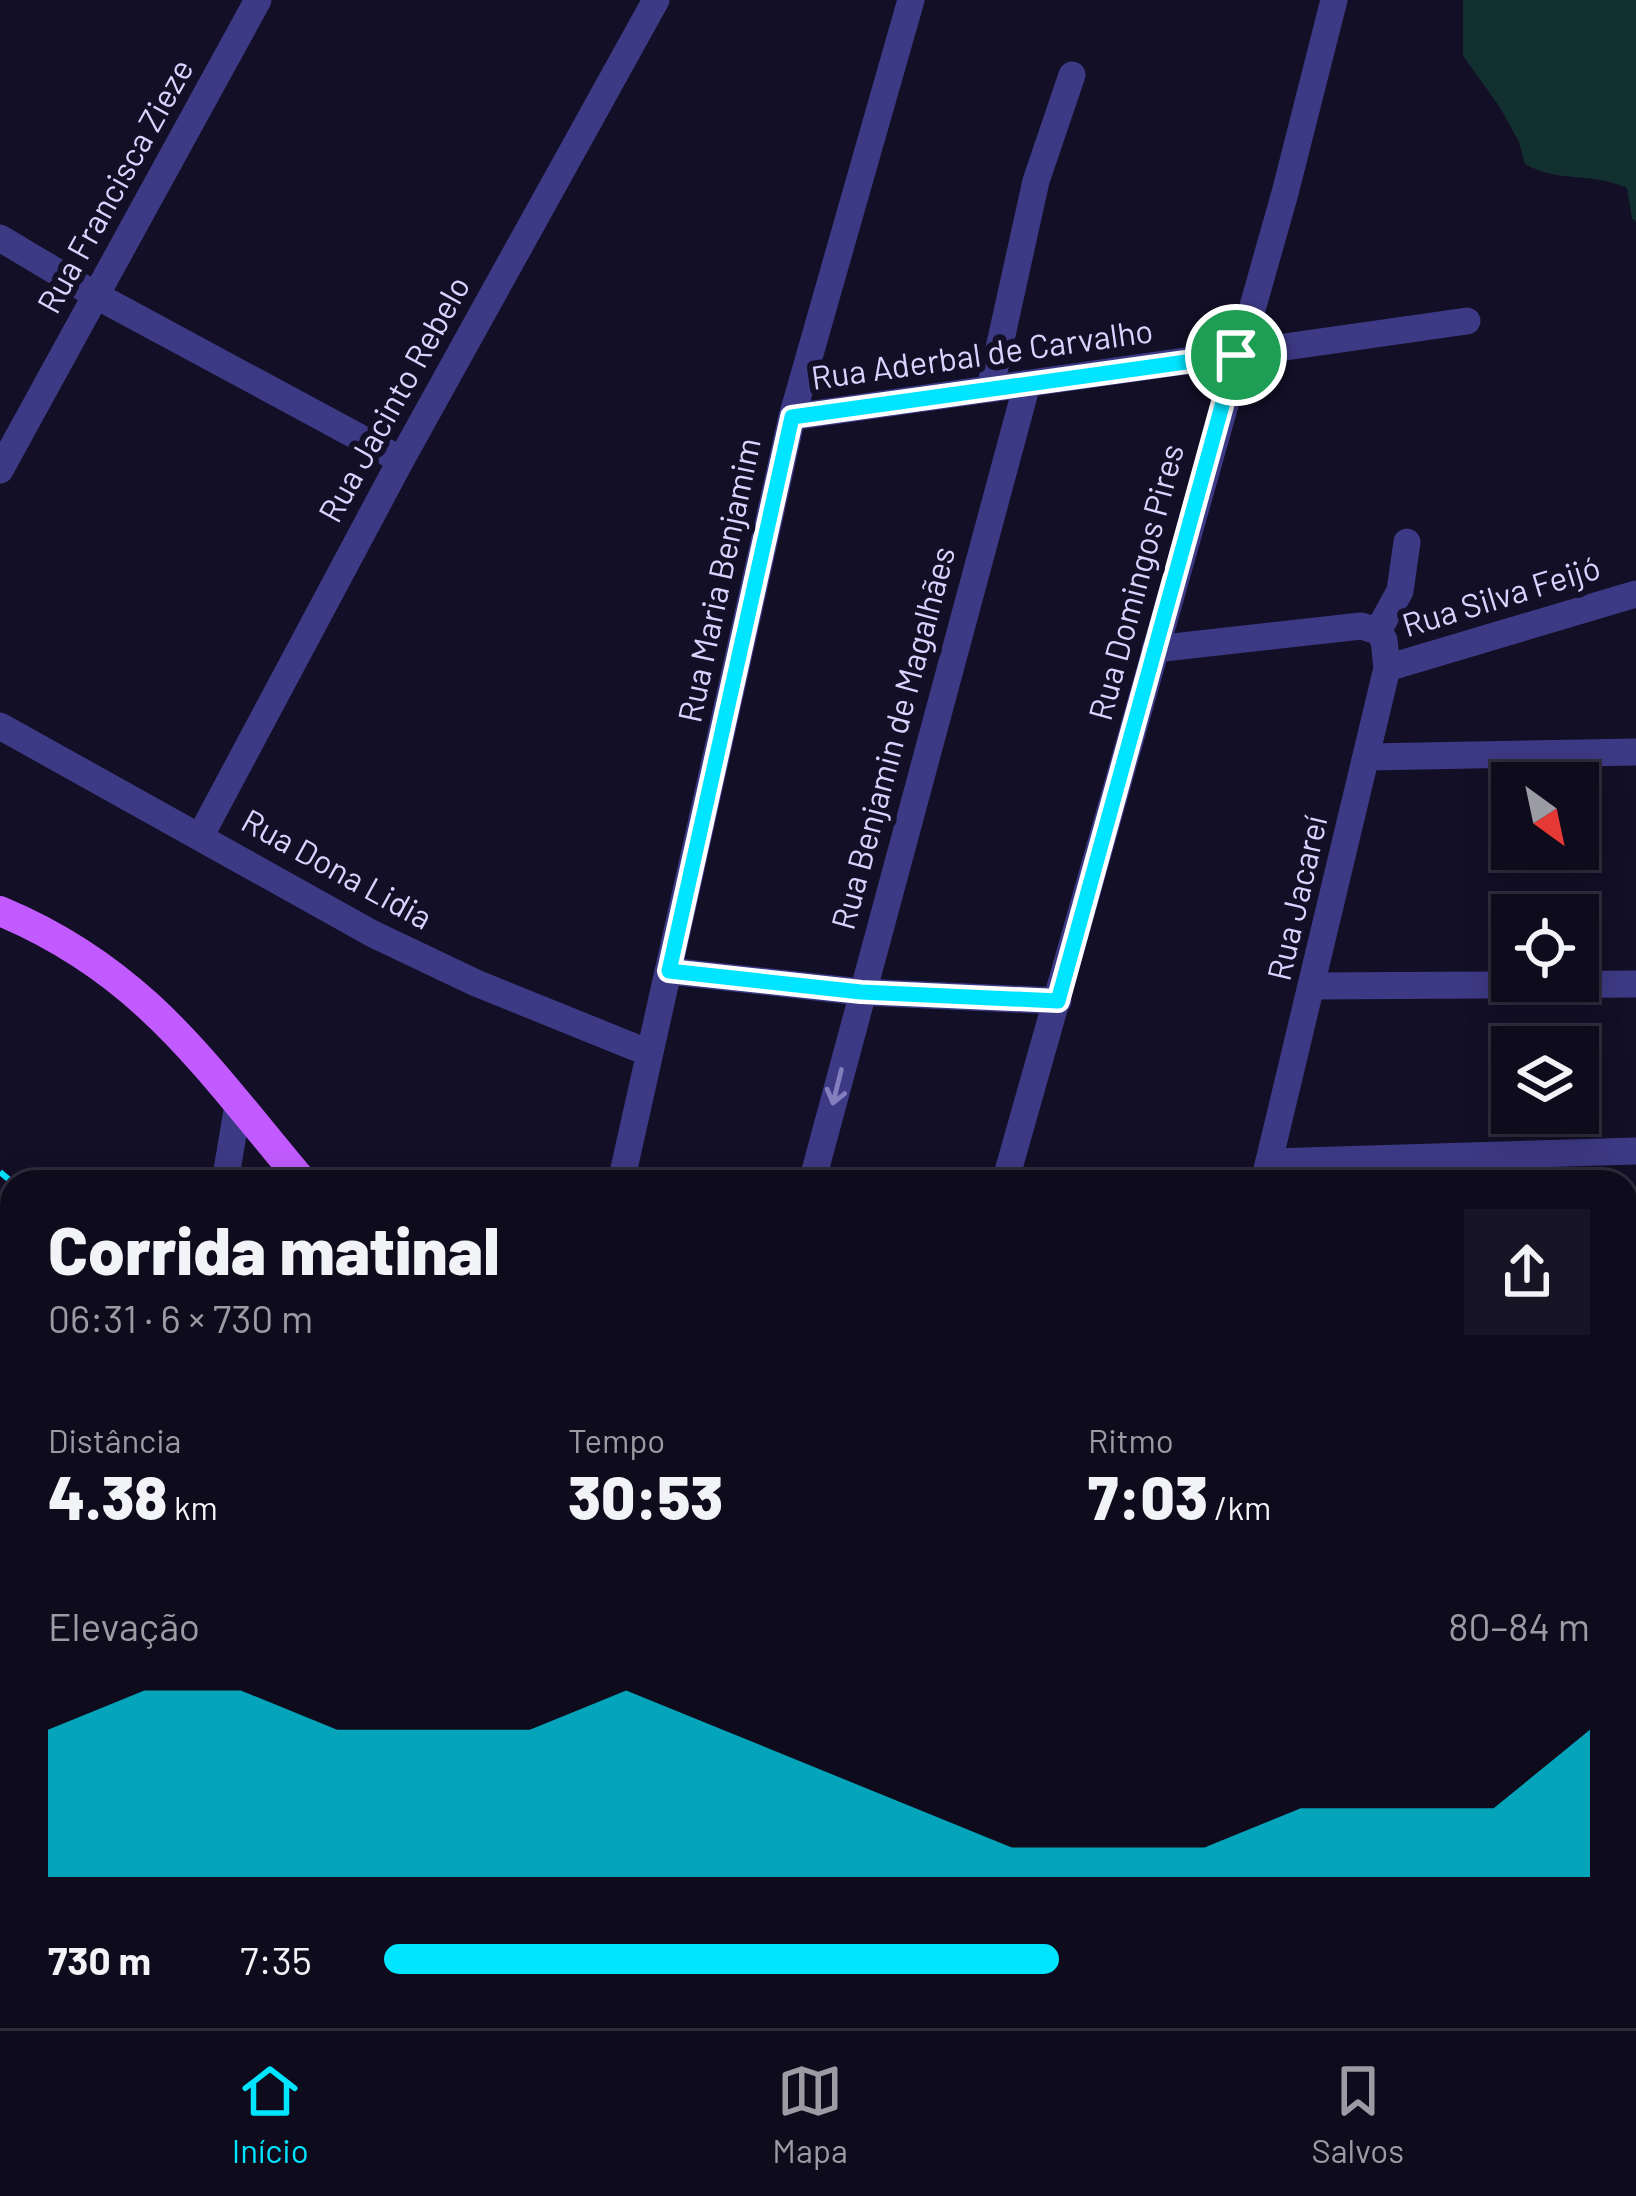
<!DOCTYPE html>
<html lang="pt">
<meta charset="utf-8">
<style>
:root{--surface:#0e0b1c;--page:#171425;--text:#f1f3f6;--muted:#9b9ba3;--line:#2e2b3b;--accent:#00e5ff}
body{margin:0;font-family:Barlow,sans-serif;background:var(--page);color:var(--text);height:100vh;display:flex;flex-direction:column;font-size:45px;white-space:nowrap}
*{box-sizing:border-box;margin:0}
p{font-size:39px;color:var(--muted)}
.icon{flex:none;width:66px;height:66px;fill:none;stroke:currentColor;stroke-width:2;stroke-linecap:round;stroke-linejoin:round}
.map{position:relative;flex:1;overflow:hidden}
.details{position:absolute;left:0px;top:1170px;width:1638px;height:858px;display:flex;flex-direction:column;background:var(--surface);border-radius:36px 36px 0 0;box-shadow:0 6px 30px #0003,0 0 0 3px var(--line)}
.details>*{flex:none}
.needle{width:78px;rotate:147deg}
.tools{position:absolute;left:1491px;top:762px;display:grid;gap:24px}
.tools a{display:grid;place-items:center;width:108px;height:108px;border-radius:0px;background:var(--surface);box-shadow:0 6px 30px #0003,0 0 0 3px var(--line);font-size:60px}
.pin{position:absolute;display:grid;place-items:center;width:102px;height:102px;color:#fff;margin:-51px;border:6px solid #fff;border-radius:50%;box-shadow:0 3px 12px #0007}
.round{display:grid;place-items:center;flex:none;width:126px;height:126px;border-radius:0px;background:var(--page)}
.summary{display:flex;align-items:center;justify-content:space-between;height:204px;padding:0 48px}
h1{font-size:66px;font-weight:800;line-height:90px}
.metrics{display:grid;grid-template-columns:repeat(3,1fr);gap:18px;height:204px;padding:12px 48px}
.metrics div{display:grid;align-content:center}
.metrics b{font-size:60px;font-weight:800}
.metrics small{font-size:33px;font-weight:400}
.metrics p{font-size:33px}
.chart{height:336px;padding:24px 48px}
.chart p{display:flex;justify-content:space-between}
.chart svg{width:100%;height:216px;margin-top:12px;fill:var(--accent);opacity:.7}
ul{padding:0 48px;list-style:none;font-size:39px}
li{display:grid;grid-template-columns:192px 144px 1fr;align-items:center;height:90px}
li i{height:30px;border-radius:15px;background:var(--accent)}
.tab-bar{display:flex;justify-content:space-around;align-items:center;height:168px;border-top:3px solid var(--line);background:var(--surface);font-size:33px;color:var(--muted)}
.tab-bar a{display:grid;justify-items:center;gap:6px}
.tab-bar .current{color:var(--accent)}
.map>svg:first-child{display:block}
.green{fill:#12302f}
.lines{fill:none;stroke-linecap:round;stroke-linejoin:round}
.path{stroke:#2fb8b0;stroke-width:3;stroke-dasharray:6 9;stroke-linecap:butt}
.minor{stroke:#3d3a85;stroke-width:27}
.major{stroke:#c25bff;stroke-width:30}
.rail{stroke:#00e5ff;stroke-width:6;stroke-dasharray:18 15;stroke-linecap:butt}
.oneway{stroke:#837fbc}
.route-casing{stroke:#fff;stroke-width:24}
.route{stroke:#00e5ff;stroke-width:15}
.labels{text-anchor:middle;stroke-width:12;stroke-linejoin:round;paint-order:stroke}
.street-label{font-size:33px;fill:#d9d4ff;stroke:#130f26}
</style>
<div class="map">
<svg width="1636" height="2028" viewBox="0 0 1636 2028">
<rect width="100%" height="100%" fill="#130f26"/>
<path class="green" d="M1463,0H1636V221L1632,219L1627,188C1589,171 1561,184 1525,164L1519,142L1499,106L1463,56Z"/>
<g class="lines">
<polyline class="path" points="0,1254 12,1264"/>
<g class="minor">
<polyline points="0,238 97,296 401,460"/>
<polyline points="990,389 1036,181 1072,75"/>
<polyline points="792,417 1467,321"/>
<polyline points="0,470 258,0"/>
<polyline points="1378,631 1400,591 1407,542"/>
<polyline points="1155,649 1361,626 1378,631"/>
<polyline points="1387,668 1636,594"/>
<polyline points="0,726 373,934 476,983 649,1053"/>
<polyline points="1368,757 1636,752"/>
<polyline points="201,835 401,460 656,0"/>
<polyline points="669,971 861,992 1058,1001"/>
<polyline points="1313,986 1636,984"/>
<polyline points="1269,1162 1636,1151"/>
<polyline points="225,1182 238,1105"/>
<polyline points="621,1182 792,417 911,0"/>
<polyline points="812,1182 1027,384"/>
<polyline points="1005,1182 1285,193 1334,0"/>
<polyline points="1264,1182 1387,668 1384,640 1378,631"/>
<polyline points="1626,1280 1636,1281"/>
<polyline points="1626,1384 1634,1385"/>
<polyline points="1626,1516 1636,1501"/>
<polyline points="0,1969 12,1972"/>
<polyline points="112,2016 158,2028"/>
<polyline points="1452,2016 1453,2028"/>
<polyline points="28,2028 30,2016"/>
<polyline points="309,2028 312,2016"/>
<polyline points="599,2028 603,2016"/>
</g>
<g class="major">
<path d="M0,911C144,971 206,1067 303,1182"/>
<polyline points="1061,2016 1105,2028"/>
</g>
<g class="rail">
<polyline points="0,1172 12,1182"/>
<polyline points="0,1209 12,1219"/>
<polyline points="670,2016 684,2028"/>
<polyline points="711,2016 725,2028"/>
</g>
</g>
<defs><path id="oneway-shaft" d="M-6 0H5M1.5-3L5.5 0L1.5 3" fill="none" stroke-width="1.6" stroke-linecap="round" stroke-linejoin="round" transform="scale(3)"/></defs>
<use class="oneway" href="#oneway-shaft" transform="translate(837 1087) rotate(104)"/>
<g class="lines">
<g class="route-casing">
<polygon id="route" points="1236,355 1058,1001 861,992 669,971 792,417"/>
</g>
<use href="#route" class="route"/>
</g>
<g class="labels">
<g class="street-label">
<text transform="translate(115 186) rotate(-61)" y="12">Rua Francisca Zieze</text>
<text transform="translate(982 354) rotate(-8)" y="12">Rua Aderbal de Carvalho</text>
<text transform="translate(394 399) rotate(-61)" y="12">Rua Jacinto Rebelo</text>
<text transform="translate(719 580) rotate(-78)" y="12">Rua Maria Benjamim</text>
<text transform="translate(1136 582) rotate(-75)" y="12">Rua Domingos Pires</text>
<text transform="translate(1501 596) rotate(-17)" y="12">Rua Silva Feijó</text>
<text transform="translate(893 738) rotate(-75)" y="12">Rua Benjamin de Magalhães</text>
<text transform="translate(337 869) rotate(29)" y="12">Rua Dona Lidia</text>
<text transform="translate(1297 898) rotate(-77)" y="12">Rua Jacareí</text>
</g>
</g>
</svg>
<div class="tools">
<a><svg class="needle" viewBox="-14 -14 28 28"><path d="M0-13l5 13h-10z" fill="#e53935"/><path d="M0 13l5-13h-10z" fill="#9b9ba3"/></svg></a>
<a><svg class="icon" aria-label="locate" viewBox="0 0 24 24"><circle cx="12" cy="12" r="6"/><path d="M12 2v4M12 18v4M2 12h4M18 12h4"/></svg></a>
<a><svg class="icon" aria-label="layers" viewBox="0 0 24 24"><path d="M12 4l9 5-9 5-9-5zM3 14l9 5 9-5"/></svg></a>
</div>
<div class="pin" style="left:1236px;top:355px;background:#1e9e55"><svg class="icon" aria-label="arrive" viewBox="0 0 24 24"><path d="M6 21V4h12l-3 4 3 4H6"/></svg></div>
<section class="details">
<div class="summary"><div><h1>Corrida matinal</h1><p>06:31 · 6 × 730 m</p></div><a class="round"><svg class="icon" aria-label="share" viewBox="0 0 24 24"><path d="M12 15V3M7 8l5-5 5 5M5 13v7h14v-7"/></svg></a></div>
<div class="metrics">
<div><p>Distância</p><b>4.38<small> km</small></b></div>
<div><p>Tempo</p><b>30:53</b></div>
<div><p>Ritmo</p><b>7:03<small> /km</small></b></div>
</div>
<div class="chart"><p><span>Elevação</span>80–84 m</p>
<svg viewBox="0 0 160 44" preserveAspectRatio="none"><path d="M0 44V14L10 6L20 6L30 14L40 14L50 14L60 6L70 14L80 22L90 30L100 38L110 38L120 38L130 30L140 30L150 30L160 14V44z"/></svg>
</div>
<ul>
<li><b>730 m</b>7:35<i style="width:56%"></i></li>
</ul>
</section>
</div>
<nav class="tab-bar">
<a class="current"><svg class="icon" aria-label="home" viewBox="0 0 24 24"><path d="M3 11l9-7 9 7M6 9v11h12V9"/></svg>Início</a>
<a><svg class="icon" aria-label="map" viewBox="0 0 24 24"><path d="M3 6l6-2 6 2 6-2v14l-6 2-6-2-6 2zM9 4v14M15 6v14"/></svg>Mapa</a>
<a><svg class="icon" aria-label="saved" viewBox="0 0 24 24"><path d="M7 4h10v16l-5-4-5 4z"/></svg>Salvos</a>
</nav>
